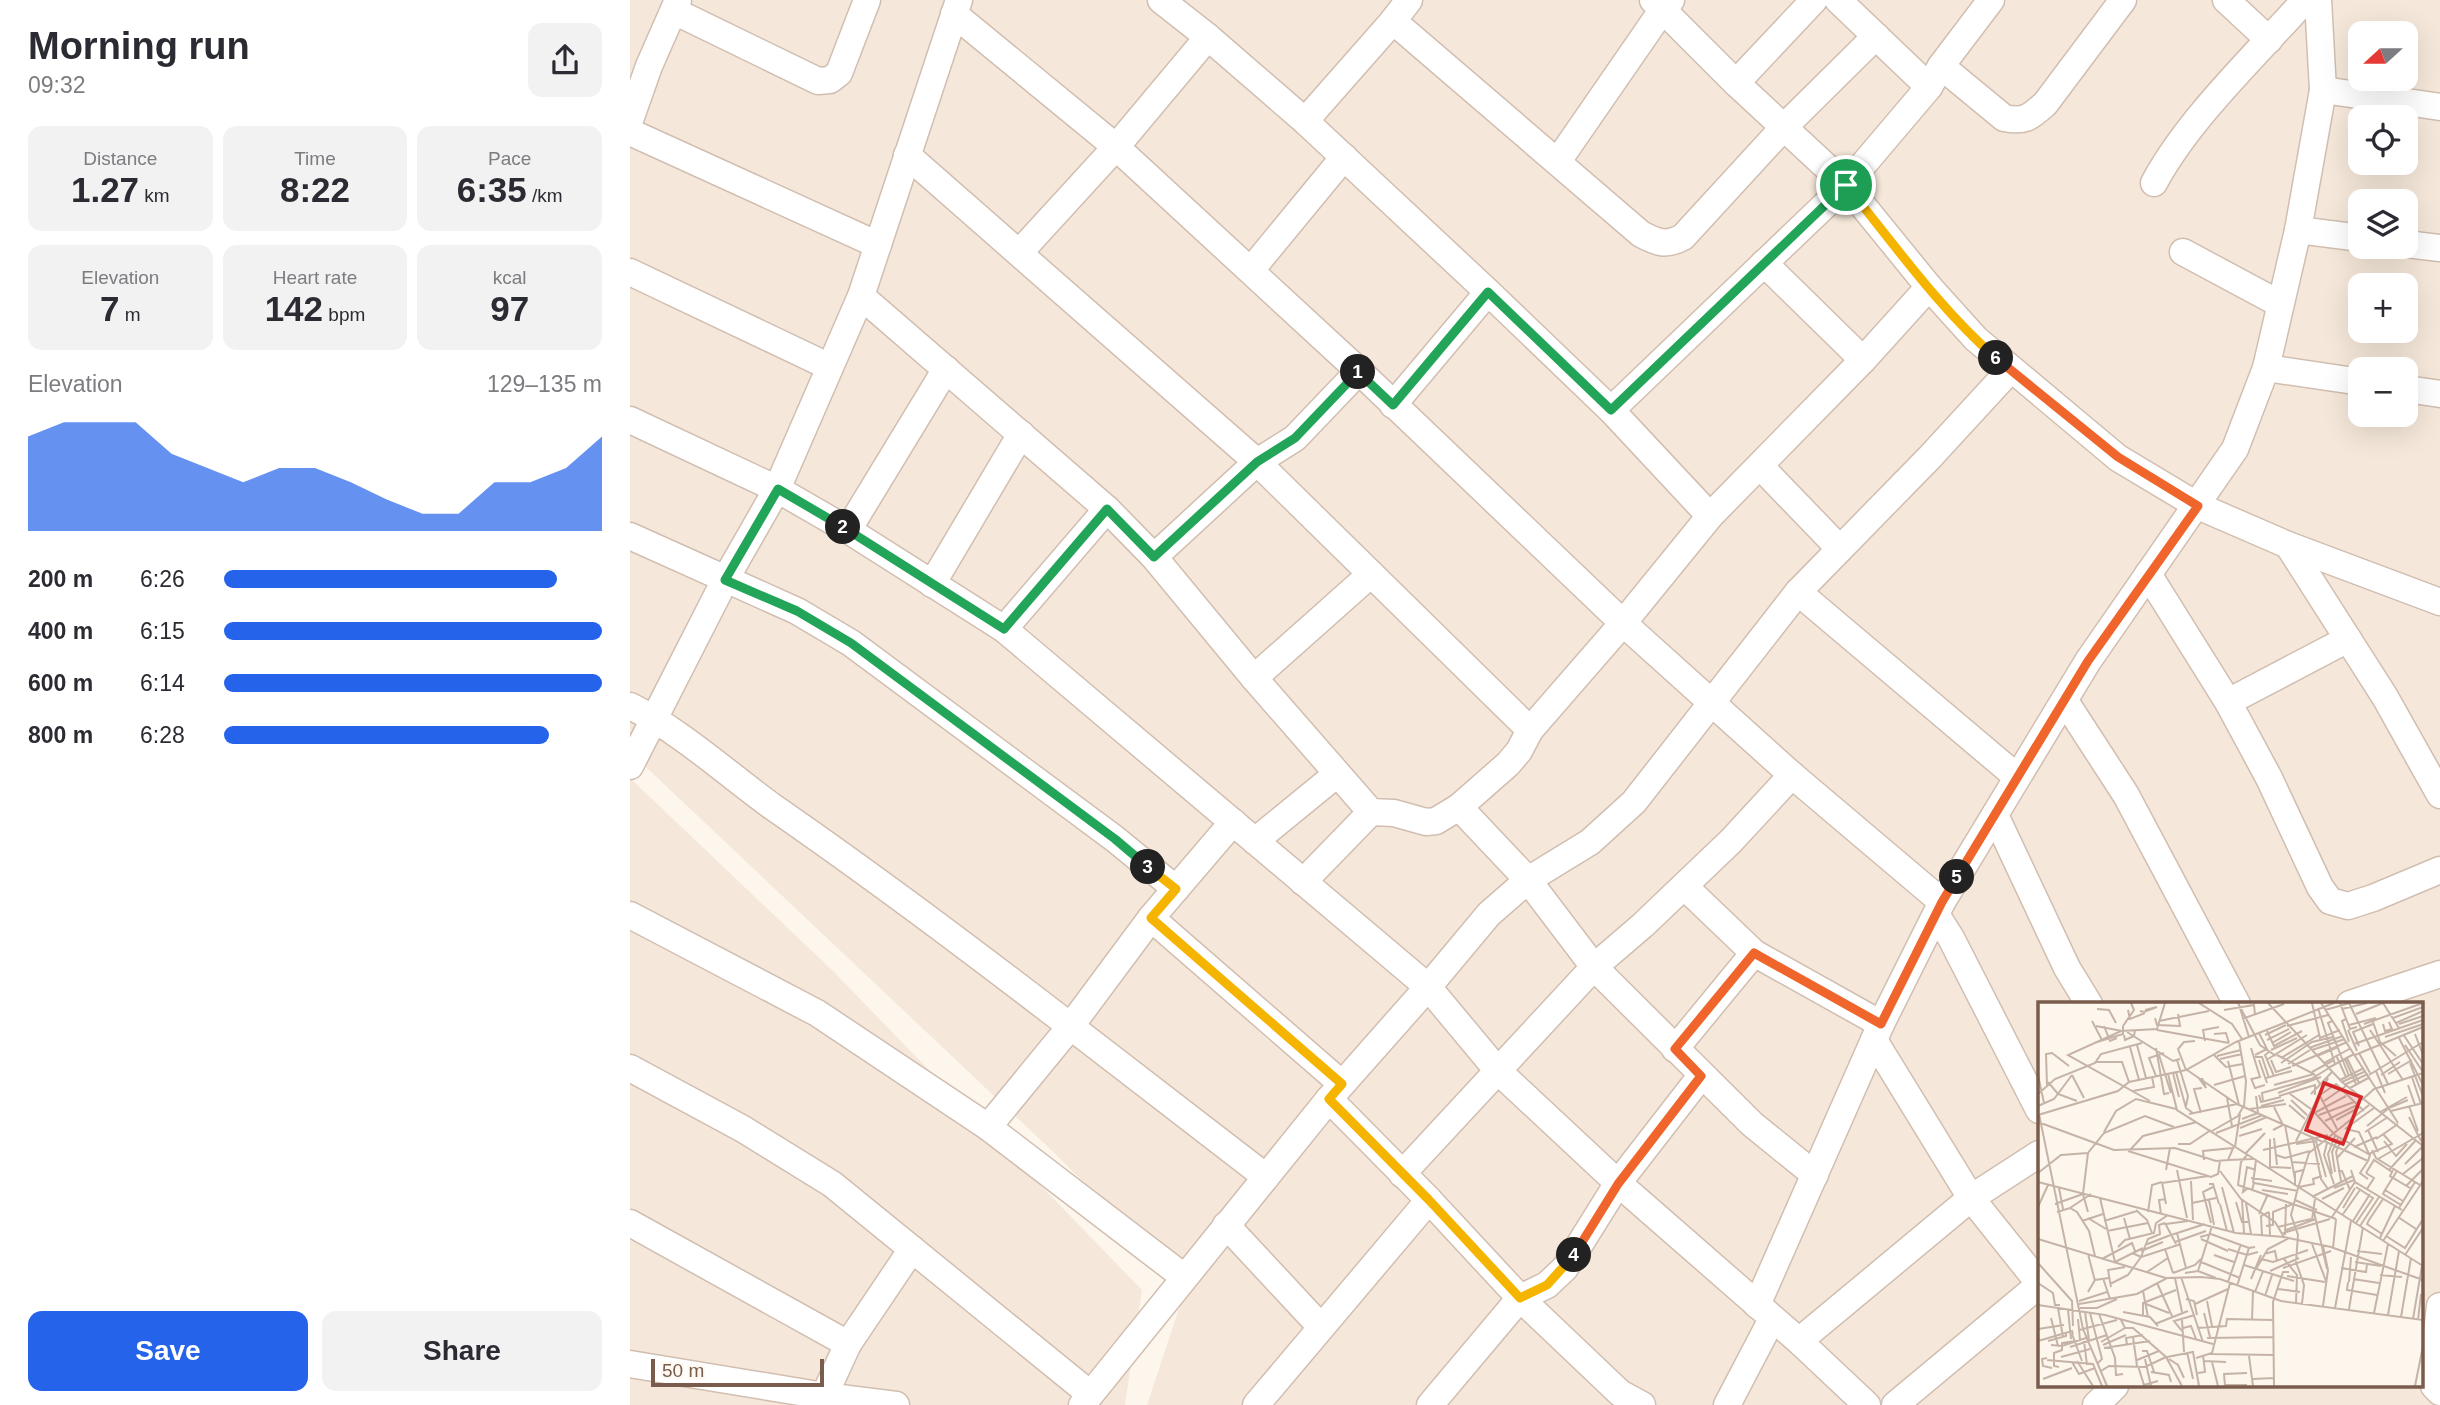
<!DOCTYPE html>
<meta charset="utf-8">
<style>
:root{--surface:#fff;--page:#f2f2f3;--text:#2b2b33;--muted:#7c7c81;--accent:#2563eb}
body{margin:0;font-family:Helvetica,sans-serif;background:var(--page);color:var(--text);height:100vh;display:flex;flex-direction:column;font-size:26px;white-space:nowrap}
*{box-sizing:border-box;margin:0}
p{font-size:23px;color:var(--muted)}
.icon{flex:none;width:38px;height:38px;fill:none;stroke:currentColor;stroke-width:2;stroke-linecap:round;stroke-linejoin:round}
.map{position:relative;flex:1;overflow:hidden}
.drawer{display:flex;flex-direction:column;background:var(--surface);width:630px}
.drawer>*{flex:none}
.needle{width:46px;rotate:249deg}
.controls{position:absolute;left:1718px;top:21px;display:grid;gap:14px}
.controls a{display:grid;place-items:center;width:70px;height:70px;border-radius:14px;background:var(--surface);box-shadow:0 7px 28px #0002;font-size:35px}
.scale{position:absolute;left:21px;bottom:18px;width:173px;box-sizing:border-box;padding-left:7px;border:4px solid #7a5c4d;border-top:0;font-size:19px;line-height:24px;white-space:nowrap;color:#7a5c4d;-webkit-text-stroke:5px #fffaf3;paint-order:stroke}
.pin{position:absolute;display:grid;place-items:center;width:60px;height:60px;color:#fff;margin:-30px;border:4px solid #fff;border-radius:50%;box-shadow:0 2px 7px #0007}
.km{position:absolute;width:35px;height:35px;margin:-18px;border-radius:50%;background:#222;color:#fff;font-size:19px;line-height:35px;text-align:center}
.round{display:grid;place-items:center;flex:none;width:74px;height:74px;border-radius:14px;background:var(--page)}
.overview{display:flex;align-items:center;justify-content:space-between;height:119px;padding:0 28px}
h1{font-size:38px;font-weight:600;line-height:52px}
.stats{display:grid;grid-template-columns:repeat(3,1fr);gap:10px;height:119px;padding:7px 28px}
.stats div{display:grid;align-content:center;border-radius:14px;background:var(--page);text-align:center}
.stats b{font-size:35px;font-weight:600}
.stats small{font-size:19px;font-weight:400}
.stats p{font-size:19px}
.chart{height:196px;padding:14px 28px}
.chart p{display:flex;justify-content:space-between}
.chart svg{width:100%;height:126px;margin-top:7px;fill:var(--accent);opacity:.7}
.primary-button{display:flex;gap:14px;margin-top:auto;padding:14px 28px}
.primary-button a{flex:1;height:80px;border-radius:14px;background:var(--accent);color:#fff;font-size:28px;font-weight:600;line-height:80px;text-align:center}
.primary-button a+a{background:var(--page);color:var(--text)}
ul{padding:0 28px;list-style:none;font-size:23px}
li{display:grid;grid-template-columns:112px 84px 1fr;align-items:center;height:52px}
li i{height:18px;border-radius:9px;background:var(--accent)}
main{display:flex;flex:1;min-height:0}
.map>svg:first-child{display:block}
.residential{fill:#f5e8da;fill-rule:evenodd}
.lines{fill:none;stroke-linecap:round;stroke-linejoin:round}
.minor-casing{stroke:#d1beb0;stroke-width:29}
.minor{stroke:#fff;stroke-width:26}
.split-1-casing{stroke:#fff;stroke-width:14}
.split-2-casing{stroke:#fff;stroke-width:14}
.split-3-casing{stroke:#fff;stroke-width:14}
.split-4-casing{stroke:#fff;stroke-width:14}
.split-5-casing{stroke:#fff;stroke-width:14}
.split-6-casing{stroke:#fff;stroke-width:14}
.split-7-casing{stroke:#fff;stroke-width:14}
.split-1{stroke:#22a559;stroke-width:9}
.split-2{stroke:#22a559;stroke-width:9}
.split-3{stroke:#22a559;stroke-width:9}
.split-4{stroke:#f5b400;stroke-width:9}
.split-5{stroke:#f0652b;stroke-width:9}
.split-6{stroke:#f0652b;stroke-width:9}
.split-7{stroke:#f5b400;stroke-width:9}
.inset-road{fill:none;stroke:#c5b3a7;stroke-width:2}
.view{fill:#d62828;fill-opacity:0.15;stroke:#d62828;stroke-width:3.5}
.inset-edge{fill:none;stroke:#7a5c4d;stroke-width:3.5}
</style>
<main>
<section class="drawer">
<div class="overview"><div><h1>Morning run</h1><p>09:32</p></div><a class="round"><svg class="icon" aria-label="share" viewBox="0 0 24 24"><path d="M12 15V3M7 8l5-5 5 5M5 13v7h14v-7"/></svg></a></div>
<div class="stats">
<div><p>Distance</p><b>1.27<small> km</small></b></div>
<div><p>Time</p><b>8:22</b></div>
<div><p>Pace</p><b>6:35<small> /km</small></b></div>
</div>
<div class="stats">
<div><p>Elevation</p><b>7<small> m</small></b></div>
<div><p>Heart rate</p><b>142<small> bpm</small></b></div>
<div><p>kcal</p><b>97</b></div>
</div>
<div class="chart"><p><span>Elevation</span>129–135 m</p>
<svg viewBox="0 0 160 44" preserveAspectRatio="none"><path d="M0 44V11L10 6L20 6L30 6L40 17L50 22L60 27L70 22L80 22L90 27L100 33L110 38L120 38L130 27L140 27L150 22L160 11V44z"/></svg>
</div>
<ul>
<li><b>200 m</b>6:26<i style="width:88%"></i></li>
<li><b>400 m</b>6:15<i style="width:100%"></i></li>
<li><b>600 m</b>6:14<i style="width:100%"></i></li>
<li><b>800 m</b>6:28<i style="width:86%"></i></li>
</ul>
<div class="primary-button"><a>Save</a><a>Share</a></div>
</section>
<div class="map">
<svg width="1810" height="1405" viewBox="0 0 1810 1405">
<rect width="100%" height="100%" fill="#fdf6ec"/>
<g class="residential">
<path d="M0,0H1810V1405H517L557,1284L417,1146L0,752ZM1731,33H1776V79H1731ZM1731,117H1776V163H1731ZM1731,201H1776V247H1731ZM1731,285H1776V331H1731ZM1731,369H1776V415H1731ZM1409,1004H1791V1386H1409Z"/>
<polygon points="0,778 203,971 512,1290 495,1405 0,1405"/>
</g>
<g class="lines">
<g class="minor-casing">
<g id="minor">
<polyline points="531,0 578,37 675,121 858,292 981,410 1080,516"/>
<polyline points="1023,0 1106,83 1216,185 1299,287 1346,339 1488,458 1568,506 1658,545 1810,602"/>
<polyline points="1208,0 1299,87"/>
<polyline points="1596,0 1639,40"/>
<polyline points="44,11 188,81 200,80 209,73 237,0"/>
<polyline points="324,14 486,147 729,371 993,623 1162,775 1312,902"/>
<path d="M763,21L1011,234C1028,243 1036,246 1053,237L1154,127L1246,36"/>
<path d="M1311,66L1374,118C1395,122 1399,118 1415,104L1493,0"/>
<polyline points="1106,83 1184,0"/>
<polyline points="1693,90 1810,107"/>
<polyline points="0,120 19,66 48,0"/>
<polyline points="675,121 763,21 779,0"/>
<polyline points="0,132 248,245"/>
<polyline points="277,155 627,462 900,730"/>
<polyline points="928,161 1033,9 1041,0"/>
<path d="M1524,183C1558,119 1626,55 1675,0"/>
<polyline points="1668,230 1731,238"/>
<polyline points="1776,244 1810,248"/>
<polyline points="1553,252 1650,304"/>
<polyline points="389,253 486,147 578,37"/>
<polyline points="1134,263 1233,360"/>
<polyline points="621,270 714,157"/>
<polyline points="0,272 200,367"/>
<polyline points="231,296 477,509 524,557 624,678 741,812 764,813 796,822 806,821 829,807"/>
<polyline points="1636,368 1731,382"/>
<polyline points="1776,389 1810,394"/>
<polyline points="763,405 858,292"/>
<polyline points="981,410 1216,185 1299,87 1311,66 1361,0"/>
<polyline points="0,420 147,489 218,530 374,629 798,987 868,1071 988,1183 1169,1341 1237,1405"/>
<polyline points="1130,466 1210,549"/>
<polyline points="218,530 316,369"/>
<polyline points="0,536 167,611 221,643 485,839 546,889"/>
<polyline points="1658,545 1755,697 1810,795"/>
<polyline points="524,557 627,462 665,438 729,371"/>
<polyline points="1518,574 1598,702 1639,778 1690,887 1700,901 1718,906 1743,898 1810,870"/>
<polyline points="302,584 391,434"/>
<polyline points="1168,592 1387,777"/>
<polyline points="374,629 477,509"/>
<polyline points="624,678 741,574"/>
<polyline points="1435,701 1496,795 1607,1004"/>
<polyline points="1598,702 1718,639"/>
<path d="M0,706C52,732 96,773 143,807C312,924 473,1052 636,1177"/>
<polyline points="0,766 95,580 147,489 231,296 329,0"/>
<polyline points="1365,815 1437,968 1459,1004"/>
<polyline points="625,841 707,774"/>
<polyline points="673,882 741,812"/>
<polyline points="1054,886 1124,953 1251,1024"/>
<polyline points="0,915 187,1013 358,1127 554,1277"/>
<polyline points="1307,916 1321,938 1409,1110"/>
<polyline points="521,918 712,1084"/>
<polyline points="1720,1004 1810,974"/>
<polyline points="1244,1040 1341,1198 1409,1283"/>
<polyline points="1045,1049 1124,953"/>
<polyline points="0,1068 113,1129 202,1184 460,1394"/>
<polyline points="699,1099 799,1200 890,1298 990,1393 1012,1405"/>
<polyline points="358,1127 440,1027 521,918 603,822"/>
<polyline points="772,1174 964,967 1013,925 1101,841 1162,775"/>
<polyline points="1185,1175 1122,1124 964,967 898,880 829,807 878,764 889,751 900,730 993,623 1080,516 1233,360 1299,287"/>
<polyline points="0,1223 218,1344"/>
<polyline points="596,1225 691,1327"/>
<polyline points="1127,1305 1251,1024 1312,902 1458,661 1605,449 1636,368 1668,230 1693,90 1688,0"/>
<polyline points="1810,1306 1802,1377 1804,1386 1810,1392"/>
<polyline points="1169,1341 1341,1198 1409,1154"/>
<polyline points="0,1364 194,1396 266,1405"/>
<polyline points="194,1396 218,1344 282,1249"/>
<polyline points="452,1405 699,1099 798,987 859,914 898,880 960,842 1004,802 1168,592 1300,457 1380,370"/>
<polyline points="626,1405 799,1200"/>
<polyline points="800,1405 890,1298 917,1285 935,1268 988,1183 1071,1076"/>
<polyline points="1097,1405 1142,1319"/>
<polyline points="1265,1405 1409,1285"/>
<polyline points="1466,1405 1485,1386"/>
</g>
</g>
<use href="#minor" class="minor"/>
</g>
<g class="lines">
<g class="split-1-casing">
<polyline id="split-1" points="728,372 763,405 858,292 981,410 1216,185"/>
</g>
<g class="split-2-casing">
<polyline id="split-2" points="213,527 374,629 477,509 524,557 627,462 665,438 728,372"/>
</g>
<g class="split-3-casing">
<polyline id="split-3" points="213,527 148,489 95,580 167,611 221,643 485,839 518,867"/>
</g>
<g class="split-4-casing">
<polyline id="split-4" points="518,867 546,889 521,918 712,1084 699,1099 799,1200 890,1298 917,1285 944,1255"/>
</g>
<g class="split-5-casing">
<polyline id="split-5" points="944,1255 988,1184 1071,1076 1045,1049 1124,953 1251,1024 1312,902 1327,877"/>
</g>
<g class="split-6-casing">
<polyline id="split-6" points="1327,877 1458,661 1568,506 1488,457 1366,358"/>
</g>
<g class="split-7-casing">
<path id="split-7" d="M1216,185C1264,244 1309,308 1366,358"/>
</g>
<use href="#split-1" class="split-1"/>
<use href="#split-2" class="split-2"/>
<use href="#split-3" class="split-3"/>
<use href="#split-4" class="split-4"/>
<use href="#split-5" class="split-5"/>
<use href="#split-6" class="split-6"/>
<use href="#split-7" class="split-7"/>
</g>
<g transform="translate(1408 1002)">
<rect width="385" height="385" fill="#fdf6ec"/>
<path class="inset-road" d="M161,1L194,22L204,37M200,1L222,43L238,54M230,1L304,80L385,144M274,1L282,36L302,28M283,1L360,121M302,1L312,27L319,25M311,1L350,82M345,1L361,26M201,3L211,35M280,6L297,62M59,7L71,8L78,21M304,7L329,1M90,8L92,17L107,11M186,8L216,3L217,13M287,8L312,1M102,9L106,10L119,5L107,8M318,12L345,1M117,16L119,23L142,24L140,12M355,16L385,5M204,17L246,2M308,17L304,19L311,40M54,19L64,38M121,19L171,9M294,19L290,21L311,74M335,20L342,40L358,54M358,21L385,9M326,22L385,1M345,22L347,29L354,27L351,20M361,22L385,14M311,23L338,16M58,24L84,29M66,24L72,39L79,36M85,24L96,8L93,1M249,24L290,13M119,28L191,41M310,28L319,49M332,28L365,78M229,29L236,44L264,29M89,30L135,59L142,57M176,32L188,31L191,41M365,32L385,62M377,32L385,53M86,33L87,38L96,34L97,28M227,33L248,23M347,35L385,22M361,36L385,83M229,38L251,27M167,39L165,28L181,25M201,39L208,79L206,105M56,41L85,32V24M234,41L253,30M316,42L385,18M99,43L108,76M367,43L385,70M321,44L315,30L335,22M92,45L101,78M118,46L126,92L131,91M213,46L222,75L214,77M271,46L305,34M233,48L259,36M274,48L307,37M231,50L227,53L236,74M321,51L332,71M121,53L133,91M176,53L188,65L205,62M217,53L229,47L221,31M239,53L276,72L282,82M298,53L308,75M317,53L385,25M179,54L203,48M279,54L300,45M217,55H224L231,76M243,56L281,33M309,56L321,81M182,57L204,52M230,57L269,33M307,57L318,82M139,58L150,94L148,104M221,58L229,81M233,58L238,70L253,65M190,59L201,103M57,60H84L91,80M243,61L274,40L295,35M286,61L313,46M372,61L385,94M250,62L272,48M254,64L309,40M290,66L316,52M148,68L140,47L146,40L157,39M149,68L199,102L285,140M338,69L347,91M138,70L148,106L155,111M274,70L296,58M135,71L141,95M130,72L139,108L385,264M350,72L374,58M0,73L6,101M34,73L46,96M331,73L385,40M343,73L362,60M118,74L111,56L126,51M160,75L168,86L164,76M374,75L383,102M213,76L217,86L227,83M228,76L254,69M302,78L326,66M10,80L20,92L39,99M304,80L328,69M9,83L8,52L14,51L31,64M176,83L207,74M236,83L276,72M306,83L330,72M370,83L377,103M312,86L332,75M95,89L116,85L114,75M240,91L283,75M0,92L17,77L57,61L63,52L104,41M252,92L273,107M273,92L294,70M221,93L223,100L243,95M282,93L298,82L326,109M241,94L277,83V93M282,94L299,127M189,96L194,124M253,98L269,113M324,98L336,87L385,71M112,99L30,53L83,29L119,27L127,1M225,99L224,91L273,77L291,66M286,99L308,84M251,103L267,117M0,104L16,97L34,73M223,104L246,98M371,104L380,129M212,107L248,102M353,109L385,101M342,110L369,95M163,111L156,87L164,86M277,111L297,133L332,153L330,159M1,112L45,327L69,384M151,112L199,102M0,113L80,89L91,80L148,68L198,40L296,1M281,113L316,100M269,115L308,94M371,115L383,139M204,117L220,111L218,94M298,118L322,105M287,119L319,103M0,120L76,148L137,146L178,159L190,158L196,144M247,123L257,177M329,124L351,106L370,98M202,126L229,115M307,127L336,106M235,128L245,123L236,105M312,128L321,130L331,152L354,142L345,132M330,128L340,150M174,129L200,114L205,105M66,130L78,109L98,97L138,107M327,130L350,115M178,131L225,113M201,134L224,127M236,136L239,163M275,137L283,177L290,187M338,137L360,122M258,139L290,76M286,139L330,159L322,171L330,177M346,139L358,154L369,142M289,141L286,153L296,182M140,142H152L173,128M258,142L278,139L288,175M197,145L202,112M316,145L339,135M92,148L105,134L159,120M225,148L290,133M334,148L338,156L382,183M90,149L173,175L180,172L182,159M207,152L227,131M209,153L203,160L200,183L298,217M238,153L247,156L272,149M299,156L317,136M340,157L385,131M166,158L165,149L195,146M190,158L215,157M254,160L282,162M367,162L385,144M232,165L253,166M232,167V137M128,168L132,146M139,168L149,216M313,168L317,180L364,208M351,168L378,138M355,168L352,174L372,186M182,169L203,197L237,220L246,235M300,169H304L312,188M297,170L294,150L300,136M0,171L23,153L50,151M328,171L336,158L354,170M328,171L336,176L329,187M294,172L290,152L297,134M365,172L385,156M213,176L234,179M153,179L155,218M303,179L298,150L303,138M0,180L198,231L246,235L293,245L385,278M124,180L128,202M124,181L170,174M215,181L218,158M171,182H175L181,202M257,184V170L265,168M368,184L385,167M184,185L196,231M261,185L276,182L275,177L284,174M318,185L335,196L318,221M21,186L25,207M260,186L271,151L331,103M296,186L316,178M209,187L205,190L209,165L218,168M214,188L216,181L260,189M224,188L250,192M347,188L345,192L363,203M347,188L359,169M347,188L365,199M274,195L315,174M62,196L77,260M284,197L306,186M171,198L176,223M204,198L206,231M257,198L279,208M198,200L204,220H210M154,201L178,196M208,201L213,232M17,202L45,192M182,202L189,229M0,205L10,183M32,206L53,192M305,206L317,186M361,206L377,180M98,208L109,218L114,231M19,210L32,206L39,210L51,229L57,254M50,210L45,192L50,151L66,131L107,114L136,125M110,210L114,183L124,180M231,210L232,233M276,210L289,267M123,212L121,198L128,197M221,212L230,192M305,212L322,188M294,215L317,180M360,215L378,227M50,216L68,227M86,216L92,237M274,218L277,197M331,218L345,197M331,218L329,222L344,232M44,219L65,212M66,219L99,209M315,219L332,192M127,221L138,242M173,221L165,190L175,185M128,222L150,219M228,224L235,223V210L255,202M322,224L341,195M240,225L273,217M248,228L278,217M69,229L110,221M139,231L148,266M245,231L292,217M224,233L223,214L231,210M247,233L248,202M130,234L167,222M348,234L367,246L385,217M162,235L173,232L211,246M342,236L357,204M0,237L128,276M163,237L190,249M345,239L385,179M137,240L168,229M274,242L288,279M107,243L130,234M80,245L87,238L116,231L118,221L130,213M295,246L298,217M127,247L135,271M190,247L209,253L220,250M103,249L125,240M319,249L344,252M94,251L103,255L110,237L122,232L121,223L127,221M50,252L57,279M226,252L237,249L239,259M176,253L196,260M367,253L385,226M64,257L94,241L97,249M223,257L235,260L270,248M246,257L259,273L258,301M77,260L105,246M163,260L202,276M258,260L260,233L253,213L260,186M258,260L266,283L264,302M317,260L343,264M0,261L34,299L35,324M206,263L256,279M245,266L293,249M303,266L328,270L329,262M218,267L230,247L251,236M160,269L174,224M232,269L261,256M109,270L130,256M135,271L157,263L163,257M147,271L160,269L178,276M342,273L364,275M249,274L287,280M143,275L165,340M65,276L72,297M137,276L144,310M213,277L223,253M315,277L341,281M190,280L203,242M310,280L309,288L339,293M311,280L313,255M0,281L15,291L17,303H22M119,281L134,314M72,282L90,273L103,255L143,242M199,284L211,246L217,245M73,285L70,268L87,265M240,287L262,290M105,289L110,315M50,290L57,278L71,276M217,290L225,269M227,294L234,273M148,297L156,299L159,313M41,299L69,290M169,299L174,324M41,302L99,292L129,276L163,275L182,277L243,299L385,318M108,302L131,311M157,302L190,287M0,303L67,313L175,342M285,304L290,268L285,244M20,306L25,335M42,306H59L79,297M297,306L313,219M311,307L325,225M30,308L33,337M47,310L51,338M85,310L112,315L120,324M52,311L64,357L60,361M166,311L172,335M336,311L350,242M61,312L77,356L78,373L85,372M350,313L361,249M105,314V301L138,288M363,315L373,256M13,316L20,344M40,317L42,338M375,317L384,264M83,318L87,326H95L128,355L144,384M144,318L146,350M214,318L215,289M380,318L383,292M117,322L150,309M145,326L153,324L158,337M159,326L188,324L189,317L235,318M0,327L26,323M41,328L79,318M144,329L136,319L157,313M34,332L44,359M95,335L99,364M169,336L235,335M0,339L34,329L35,332M10,339L28,334V330M46,339L49,363M63,340L87,326M13,343L24,344L48,336M65,343L88,333M89,343L88,336L105,333M32,345L69,333M66,346L112,339M104,349H109L116,370M149,350L155,377M173,352L236,353M211,354L215,384M23,355L52,347M129,355L155,350L161,384M9,356L4,357L5,364L14,366M158,356L174,351L192,281M107,357L113,384M131,357L140,363L146,376M9,358L55,362L64,384M99,358L121,349M39,359L55,384M166,359L188,360M34,360L41,372L57,366M174,360L180,384M100,364L106,383L120,379M21,365L16,364V351L24,348V341L37,339M63,369L71,364L107,365L128,355M113,370L131,373L133,380M160,371L167,370L165,353M5,377L34,366M215,377L236,376M187,383H209M187,384L186,372L209,371M236,384L235,300L245,270H251M377,384L385,344"/>
<path class="view" d="M286,81L323,95L305,142L268,128Z"/>
<rect width="385" height="385" class="inset-edge"/>
</g>
</svg>
<div class="controls">
<a><svg class="needle" viewBox="-14 -14 28 28"><path d="M0-13l5 13h-10z" fill="#e53935"/><path d="M0 13l5-13h-10z" fill="#7c7c81"/></svg></a>
<a><svg class="icon" aria-label="locate" viewBox="0 0 24 24"><circle cx="12" cy="12" r="6"/><path d="M12 2v4M12 18v4M2 12h4M18 12h4"/></svg></a>
<a><svg class="icon" aria-label="layers" viewBox="0 0 24 24"><path d="M12 4l9 5-9 5-9-5zM3 14l9 5 9-5"/></svg></a>
<a>+</a>
<a>−</a>
</div>
<div class="scale">50 m</div>
<div class="pin" style="left:1216px;top:185px;background:#1e9e55"><svg class="icon" aria-label="arrive" viewBox="0 0 24 24"><path d="M6 21V4h12l-3 4 3 4H6"/></svg></div>
<b class="km" style="left:728px;top:372px">1</b>
<b class="km" style="left:213px;top:527px">2</b>
<b class="km" style="left:518px;top:867px">3</b>
<b class="km" style="left:944px;top:1255px">4</b>
<b class="km" style="left:1327px;top:877px">5</b>
<b class="km" style="left:1366px;top:358px">6</b>
</div>
</main>
